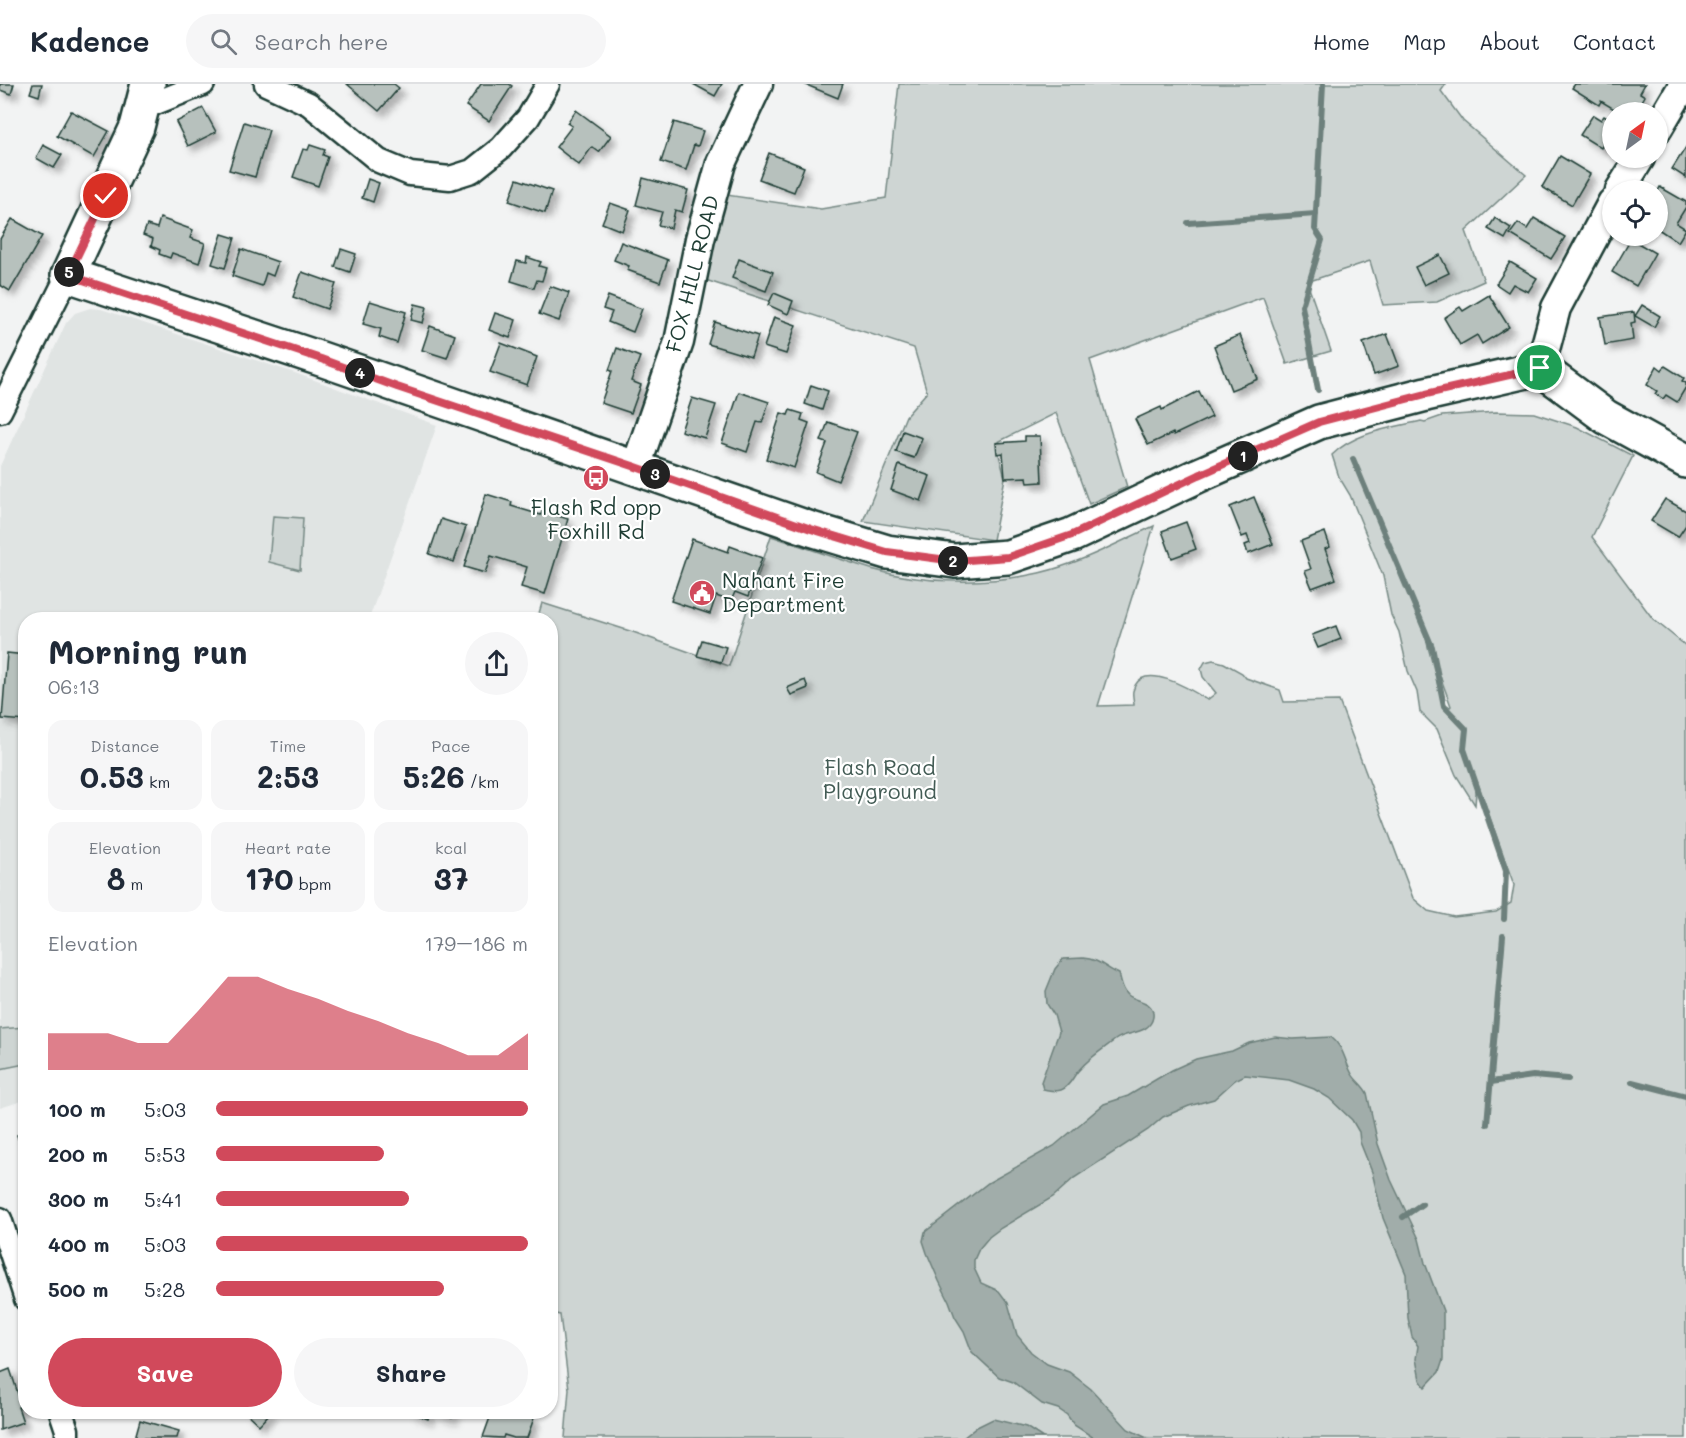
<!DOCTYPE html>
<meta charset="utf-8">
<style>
:root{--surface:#fff;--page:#f6f6f7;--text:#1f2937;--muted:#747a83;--line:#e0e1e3;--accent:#d1495b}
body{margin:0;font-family:Mali,sans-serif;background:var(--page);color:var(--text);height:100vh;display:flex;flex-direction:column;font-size:22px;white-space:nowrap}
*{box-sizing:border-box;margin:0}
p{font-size:20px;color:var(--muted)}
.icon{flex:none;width:33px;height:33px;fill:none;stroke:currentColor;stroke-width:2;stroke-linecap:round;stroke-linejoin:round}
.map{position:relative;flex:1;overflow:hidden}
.panel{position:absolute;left:18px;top:528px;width:540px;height:807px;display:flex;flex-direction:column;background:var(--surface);border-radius:24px;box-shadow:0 2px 4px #0004}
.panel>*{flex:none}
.needle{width:39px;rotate:33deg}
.fabs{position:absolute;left:1602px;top:18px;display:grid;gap:12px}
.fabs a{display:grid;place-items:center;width:66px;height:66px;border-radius:50%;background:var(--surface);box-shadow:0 2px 4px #0004;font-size:30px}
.pin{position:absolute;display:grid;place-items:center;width:51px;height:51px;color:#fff;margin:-26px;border:3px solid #fff;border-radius:50%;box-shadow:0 2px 6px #0007}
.km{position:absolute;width:30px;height:30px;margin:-15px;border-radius:50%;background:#222;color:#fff;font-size:16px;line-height:30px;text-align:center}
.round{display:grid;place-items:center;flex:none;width:63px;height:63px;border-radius:32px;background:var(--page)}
.head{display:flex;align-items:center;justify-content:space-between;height:102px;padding:0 30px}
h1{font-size:33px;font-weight:700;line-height:45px}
.stats{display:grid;grid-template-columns:repeat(3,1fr);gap:9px;height:102px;padding:6px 30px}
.stats div{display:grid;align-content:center;border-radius:15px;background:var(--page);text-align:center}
.stats b{font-size:30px;font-weight:700}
.stats small{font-size:16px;font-weight:400}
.stats p{font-size:16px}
.chart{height:168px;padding:12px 30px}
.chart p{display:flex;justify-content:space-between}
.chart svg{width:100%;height:108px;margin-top:6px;fill:var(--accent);opacity:.7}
.action{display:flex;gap:12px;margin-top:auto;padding:12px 30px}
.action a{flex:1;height:69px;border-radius:36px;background:var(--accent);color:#fff;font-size:24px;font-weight:700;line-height:69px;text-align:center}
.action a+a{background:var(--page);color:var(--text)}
ul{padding:0 30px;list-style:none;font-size:20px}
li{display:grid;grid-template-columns:96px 72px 1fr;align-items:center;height:45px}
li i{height:15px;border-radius:8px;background:var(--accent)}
header{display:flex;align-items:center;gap:36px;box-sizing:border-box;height:84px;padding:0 30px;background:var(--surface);border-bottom:2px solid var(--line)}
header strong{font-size:28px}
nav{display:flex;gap:33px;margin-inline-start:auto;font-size:21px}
.search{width:420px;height:54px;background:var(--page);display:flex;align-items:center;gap:15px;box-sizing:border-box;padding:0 21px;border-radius:33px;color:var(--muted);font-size:22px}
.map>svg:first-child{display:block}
.built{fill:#e0e4e3}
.green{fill:#ced5d3;stroke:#768984;stroke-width:1.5;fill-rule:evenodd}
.water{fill:#a1adaa;stroke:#6d807b;stroke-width:1.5}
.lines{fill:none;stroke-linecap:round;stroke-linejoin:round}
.stream{stroke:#6d807b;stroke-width:6}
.building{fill:#b7c1bd;stroke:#1f3d34;stroke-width:1.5;filter:url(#shadow)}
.minor-casing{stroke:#1f3d34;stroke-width:27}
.tertiary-casing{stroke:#1f3d34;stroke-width:33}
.secondary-casing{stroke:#1f3d34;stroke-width:38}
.minor{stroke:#fff;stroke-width:22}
.tertiary{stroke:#fff;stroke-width:28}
.secondary{stroke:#fff;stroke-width:33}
.route-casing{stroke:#fff;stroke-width:12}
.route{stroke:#d1495b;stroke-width:8}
.labels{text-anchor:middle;stroke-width:4.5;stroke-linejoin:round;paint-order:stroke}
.street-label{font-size:21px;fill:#1f3d34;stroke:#fff}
.poi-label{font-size:21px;fill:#1f3d34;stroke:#fff}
.park-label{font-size:21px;fill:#425b54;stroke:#fff}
</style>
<header>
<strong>Kadence</strong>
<div class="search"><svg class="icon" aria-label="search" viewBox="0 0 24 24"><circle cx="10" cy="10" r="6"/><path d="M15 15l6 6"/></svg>Search here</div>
<nav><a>Home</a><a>Map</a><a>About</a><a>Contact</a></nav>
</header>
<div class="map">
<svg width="1686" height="1354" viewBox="0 0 1686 1354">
<defs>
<filter id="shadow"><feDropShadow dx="5.5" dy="5.5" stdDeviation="3" flood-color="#0004"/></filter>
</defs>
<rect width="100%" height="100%" fill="#f2f3f3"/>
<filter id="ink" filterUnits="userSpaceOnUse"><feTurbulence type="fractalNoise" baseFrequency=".0167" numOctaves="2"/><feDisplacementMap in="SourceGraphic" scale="12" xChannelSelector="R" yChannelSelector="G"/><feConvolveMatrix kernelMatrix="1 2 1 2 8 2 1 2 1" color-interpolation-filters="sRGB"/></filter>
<g filter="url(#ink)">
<polygon class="built" points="90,224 101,225 295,289 437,341 369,535 26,536 25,1016 0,1024 0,382 66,239 75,229"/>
<g class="green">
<polygon points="899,0 1446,0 1441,7 1463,37 1526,91 1466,147 1484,197 1437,218 1383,221 1370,177 1307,198 1331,267 1287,280 1263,213 1090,276 1127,403 1089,420 1056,329 996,359 1005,394 993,456 863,437 906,332 927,308 914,264 693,192 713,109 821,125 886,114"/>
<path d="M1496,328L1534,329L1577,343L1633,372L1592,453L1653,535L1686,562V1354H565L569,1305L560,1231L550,1229V536H537L542,519L633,548L729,582L771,452C804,463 838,475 871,485C924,500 986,501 1039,489C1079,480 1117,459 1154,442L1098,622L1134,621C1134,617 1132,611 1133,607C1141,574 1192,606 1207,616L1216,609L1203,593L1201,585L1205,578L1213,576L1224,579L1242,589L1246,594L1280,606L1284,618L1339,617L1413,814L1428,827L1454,833L1496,828L1511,819L1514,801L1477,697L1475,721L1456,691L1437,645L1420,628L1417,608L1408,587L1399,548L1391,531L1383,492L1350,411L1339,393L1332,371C1355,348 1391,344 1421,337L1425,338L1442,332ZM1425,551L1451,622L1450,623L1442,617Z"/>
<polygon points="273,432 303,434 300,486 269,478"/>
<polygon points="25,943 25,980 0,985 0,945"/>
</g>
<g class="water">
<path d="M1083,874C1099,875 1105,884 1119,890C1122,898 1121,904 1128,911C1136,918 1155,916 1153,933C1150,951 1126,947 1115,956C1103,965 1089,974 1079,986C1073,992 1070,1003 1061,1006C1055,1008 1049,1006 1043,1005L1041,998L1059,948L1054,931L1047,920L1046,907L1055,885L1063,875Z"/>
<path d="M1275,953L1293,955L1331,953C1344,963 1344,976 1352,990C1356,997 1363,1001 1367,1009L1378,1060L1391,1096L1419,1155L1425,1179L1443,1227V1276L1439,1288L1425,1303L1420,1296L1416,1275L1418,1262L1412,1253L1408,1234L1406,1190L1383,1134L1372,1088L1360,1058L1359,1048L1352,1036L1329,1014L1314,1005L1289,996L1245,991L1235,996L1214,1015L1189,1022L1163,1033L1148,1046L1074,1094L1053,1113L1001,1144L989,1153L979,1165L974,1176V1184L981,1199L999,1207L1008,1219L1017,1251L1031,1268L1047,1280L1069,1288L1091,1305L1128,1345L1147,1354H1094L1074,1341L1067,1331L1058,1325L1042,1320L1013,1298L999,1293L972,1268L964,1247L955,1233L949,1217L939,1197L927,1169L923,1157L925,1148L988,1099L1054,1062L1104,1020L1128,1012L1172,986L1196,975L1232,967L1249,959Z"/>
<polygon points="993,1335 1026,1343 1043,1354 963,1354 977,1343"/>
</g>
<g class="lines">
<g class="stream">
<polyline points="1188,139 1316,130"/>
<polyline points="1318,306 1302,222 1322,156 1315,145 1323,0"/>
<polyline points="1353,375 1432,563 1444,622 1466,645 1464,665 1506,787 1504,835"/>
<polyline points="1491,998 1533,992 1568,995"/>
<polyline points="1632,998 1686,1012"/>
<polyline points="1487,1040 1503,852"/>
<polyline points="1403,1133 1422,1120"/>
</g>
</g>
<g class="building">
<polygon points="0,0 14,0 11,10 0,6"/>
<polygon points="33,0 42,0 39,12 30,9"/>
<polygon points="347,0 394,0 399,4 379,27"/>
<polygon points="481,0 509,0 512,2 489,37 466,22"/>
<polygon points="693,0 722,0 715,12"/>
<polygon points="804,0 843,0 838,14"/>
<polygon points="1575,0 1645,0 1640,9 1645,12 1641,19 1638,17 1631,28 1619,28 1601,17 1599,21 1572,4"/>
<polygon points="203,24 216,48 188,62 176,38"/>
<polygon points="576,26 611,52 599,68 592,63 579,81 556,63 572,42 567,39"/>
<polygon points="71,27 109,47 94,73 57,52"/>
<polygon points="1593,31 1601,36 1604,32 1612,37 1612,63 1605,58 1601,64 1580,51"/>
<polygon points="244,38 269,46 255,93 229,86"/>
<polygon points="674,38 703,47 698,62 694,61 686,86 661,78"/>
<polygon points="43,61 62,71 54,84 36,74"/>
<polygon points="310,61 325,66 323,71 328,73 318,102 293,93 303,65 308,66"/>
<polygon points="1686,63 1686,94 1672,85"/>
<polygon points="769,69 804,83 794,108 759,95"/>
<polygon points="1560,72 1590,90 1572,121 1542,103"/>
<polygon points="643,94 688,106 682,128 675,126 671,144 658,141 662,128 636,121"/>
<polygon points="368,95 379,99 373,118 362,114"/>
<polygon points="517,95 552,107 545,129 509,117"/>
<polygon points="1660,103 1686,118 1686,123 1676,139 1686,145 1678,158 1658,145 1658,107"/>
<polygon points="610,119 630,126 622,147 602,139"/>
<polygon points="160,134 193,146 190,154 205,159 199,179 172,169 170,174 159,170 160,166 151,162 153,155 143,151 147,141 157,144"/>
<polygon points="1495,134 1511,144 1505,155 1488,145"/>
<polygon points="1534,134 1565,153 1551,175 1510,150 1518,139 1527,145"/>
<polygon points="12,135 42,152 10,207 0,201 0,155"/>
<polygon points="222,150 235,154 225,184 212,180"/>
<polygon points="1631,155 1655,169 1636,202 1612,188"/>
<polygon points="621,158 668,176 660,198 627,186 629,182 614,176"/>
<polygon points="241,165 278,178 273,192 266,189 262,202 232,192"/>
<polygon points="341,165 356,170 350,188 335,183"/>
<polygon points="1440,171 1449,189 1424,201 1415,183"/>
<polygon points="527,173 541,178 539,182 546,184 542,197 537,196 534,204 511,197 517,177 526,179"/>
<polygon points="739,175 773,188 766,207 732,194"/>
<polygon points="1510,178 1537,194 1528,208 1513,200 1508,208 1496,200"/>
<polygon points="302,188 336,200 327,225 293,213"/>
<polygon points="550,202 569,209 559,237 539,230"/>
<polygon points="774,209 793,217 788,230 768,221"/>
<polygon points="1489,211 1509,243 1482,260 1477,251 1460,261 1444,234 1460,223 1463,227"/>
<polygon points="608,212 642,225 633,248 608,238 612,228 603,225"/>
<polygon points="370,217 406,228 397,259 379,253 381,245 363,240"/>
<polygon points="415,220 427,223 423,239 411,236"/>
<polygon points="1642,221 1660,232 1654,243 1635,232"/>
<polygon points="1634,228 1635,238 1631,239 1633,256 1605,261 1600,233"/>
<polygon points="495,229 516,236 510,254 489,246"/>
<polygon points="774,233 796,241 786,270 764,263"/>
<polygon points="715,238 758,252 751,273 708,260"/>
<polygon points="430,242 455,251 447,274 422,266"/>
<polygon points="1387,250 1399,282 1374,291 1363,259"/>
<polygon points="1240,251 1258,295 1231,306 1214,262"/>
<polygon points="501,259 537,273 527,301 490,288"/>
<polygon points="617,264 640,273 631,297 641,301 631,329 601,319 612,287 609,286"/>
<polygon points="1657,282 1662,286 1665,282 1684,294 1682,297 1686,299 1686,303 1677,318 1666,311 1663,315 1655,310 1657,307 1647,301"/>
<polygon points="811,301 828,307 822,326 805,320"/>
<polygon points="1199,307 1212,333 1174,351 1173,349 1148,361 1135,335 1161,323 1162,326"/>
<polygon points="739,308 769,318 762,339 757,338 747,368 722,359"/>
<polygon points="692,314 716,321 705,354 681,347"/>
<polygon points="790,326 803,330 801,336 809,339 794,384 766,375 781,329 788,331"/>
<polygon points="828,338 857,348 838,397 816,388 827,359 821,357"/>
<polygon points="903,347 922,354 914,374 896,368"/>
<polygon points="1025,352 1040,352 1042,398 1028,399 1027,393 1005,394 1003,369 997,370 996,359 1025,357"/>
<polygon points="899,381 930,392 921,417 891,406"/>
<polygon points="486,410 512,418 511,422 541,431 542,427 568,435 545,510 521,503 527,483 491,472 485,489 464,483"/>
<polygon points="1254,413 1273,460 1248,470 1245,461 1250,459 1247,451 1242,453 1230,423"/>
<polygon points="1665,415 1686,427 1686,441 1678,453 1651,437"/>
<polygon points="441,435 466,443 454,478 429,470"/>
<polygon points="1186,438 1196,465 1172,474 1162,447"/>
<polygon points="1325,448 1330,463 1325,465 1336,495 1312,504 1305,487 1311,485 1301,457"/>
<polygon points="692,455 728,468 730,462 762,474 748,513 735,508 731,517 716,512 710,530 671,517"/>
<polygon points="1336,542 1341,555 1318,564 1312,551"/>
<polygon points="702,556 726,563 721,578 697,572"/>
<polygon points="7,569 26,571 26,637 2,635"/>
<polygon points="805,596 808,604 791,611 787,604"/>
<polygon points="26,1048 26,1068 23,1069 17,1051"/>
<polygon points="10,1285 22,1322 18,1323 23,1338 0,1346 0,1289"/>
<polygon points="245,1328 271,1328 259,1341"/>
<polygon points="410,1328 430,1328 428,1335"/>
<polygon points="433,1328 454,1328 452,1334"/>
<polygon points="492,1328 517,1328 534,1334 527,1354 514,1354 504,1351 503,1354 483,1353"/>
<polygon points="140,1336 179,1347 177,1354 135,1354"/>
</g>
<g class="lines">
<g class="minor-casing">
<g id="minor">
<polyline points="266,0 309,20 379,77 410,90 450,94 472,87 501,64 528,34 548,0"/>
<polyline points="143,24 203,0"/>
<polyline points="0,327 68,191"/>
<polyline points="0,1135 26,1215"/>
<polyline points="61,1328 67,1346 67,1354"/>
</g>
</g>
<g class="tertiary-casing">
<g id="tertiary">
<polyline points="1658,44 1684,0"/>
<polyline points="1620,106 1640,74"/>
<polyline points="1540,284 1556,224 1612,119"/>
<polyline points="636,383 679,258 700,155 721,79 758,0"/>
</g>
</g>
<g class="secondary-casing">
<polyline id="secondary" points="148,0 137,43 68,191 321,275 811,445 887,468 955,477 1008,473 1072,451 1199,391 1319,338 1426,310 1540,284 1606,333 1686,377"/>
</g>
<use href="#minor" class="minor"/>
<use href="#tertiary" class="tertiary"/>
<use href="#secondary" class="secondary"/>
</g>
</g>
<g class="lines" filter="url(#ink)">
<g class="route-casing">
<polyline id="route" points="106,112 68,191 321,275 397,303 636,383 811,445 887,468 955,477 1008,473 1072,451 1199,391 1319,338 1426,310 1540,284"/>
</g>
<use href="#route" class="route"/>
</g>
<defs>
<g id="bus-disc" transform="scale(1.35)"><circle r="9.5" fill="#d1495b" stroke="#fff"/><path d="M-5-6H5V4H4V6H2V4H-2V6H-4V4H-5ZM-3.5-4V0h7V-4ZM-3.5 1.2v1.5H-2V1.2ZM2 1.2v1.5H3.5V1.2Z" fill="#fff"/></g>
<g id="civic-disc" transform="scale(1.35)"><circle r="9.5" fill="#d1495b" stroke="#fff"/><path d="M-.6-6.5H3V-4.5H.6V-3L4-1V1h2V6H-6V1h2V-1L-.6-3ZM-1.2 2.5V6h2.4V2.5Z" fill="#fff"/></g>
</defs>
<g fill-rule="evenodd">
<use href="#bus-disc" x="596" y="394"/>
<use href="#civic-disc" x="702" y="509"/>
</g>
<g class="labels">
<g class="street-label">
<text transform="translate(693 190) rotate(-76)" y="7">FOX HILL ROAD</text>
</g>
<g class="poi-label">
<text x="596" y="431">Flash Rd opp<tspan x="596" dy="24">Foxhill Rd</tspan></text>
<text x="722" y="504" text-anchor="start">Nahant Fire<tspan x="722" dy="24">Department</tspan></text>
</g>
<g class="park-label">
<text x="880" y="691">Flash Road<tspan x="880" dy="24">Playground</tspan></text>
</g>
</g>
</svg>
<div class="fabs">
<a><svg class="needle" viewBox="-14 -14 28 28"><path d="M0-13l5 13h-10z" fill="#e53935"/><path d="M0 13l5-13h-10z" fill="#747a83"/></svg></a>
<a><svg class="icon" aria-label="locate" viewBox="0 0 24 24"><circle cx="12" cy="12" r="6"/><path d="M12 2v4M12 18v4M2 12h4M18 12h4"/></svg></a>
</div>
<div class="pin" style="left:1540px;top:284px;background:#1e9e55"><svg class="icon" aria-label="arrive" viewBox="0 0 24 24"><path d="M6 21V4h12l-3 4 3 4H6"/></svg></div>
<div class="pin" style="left:106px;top:112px;background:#d93025"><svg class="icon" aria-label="check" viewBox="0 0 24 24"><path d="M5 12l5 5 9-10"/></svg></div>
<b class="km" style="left:1243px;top:372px">1</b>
<b class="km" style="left:953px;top:477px">2</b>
<b class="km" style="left:655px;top:390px">3</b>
<b class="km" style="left:360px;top:289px">4</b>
<b class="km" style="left:69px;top:188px">5</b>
<section class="panel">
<div class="head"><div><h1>Morning run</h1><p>06:13</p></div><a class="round"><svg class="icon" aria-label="share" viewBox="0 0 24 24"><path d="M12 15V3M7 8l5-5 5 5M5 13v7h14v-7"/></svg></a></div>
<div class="stats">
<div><p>Distance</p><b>0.53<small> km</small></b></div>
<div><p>Time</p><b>2:53</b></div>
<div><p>Pace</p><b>5:26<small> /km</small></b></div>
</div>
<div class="stats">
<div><p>Elevation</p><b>8<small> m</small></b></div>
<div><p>Heart rate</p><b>170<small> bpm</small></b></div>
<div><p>kcal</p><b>37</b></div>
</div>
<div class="chart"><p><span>Elevation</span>179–186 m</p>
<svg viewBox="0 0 160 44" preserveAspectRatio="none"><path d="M0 44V29L10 29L20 29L30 33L40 33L50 20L60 6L70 6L80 11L90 15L100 20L110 24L120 29L130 33L140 38L150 38L160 29V44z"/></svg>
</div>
<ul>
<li><b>100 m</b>5:03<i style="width:100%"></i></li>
<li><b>200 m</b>5:53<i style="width:54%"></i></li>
<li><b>300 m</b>5:41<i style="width:62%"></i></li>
<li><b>400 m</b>5:03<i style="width:100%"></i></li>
<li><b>500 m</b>5:28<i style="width:73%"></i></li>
</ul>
<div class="action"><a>Save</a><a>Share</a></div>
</section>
</div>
